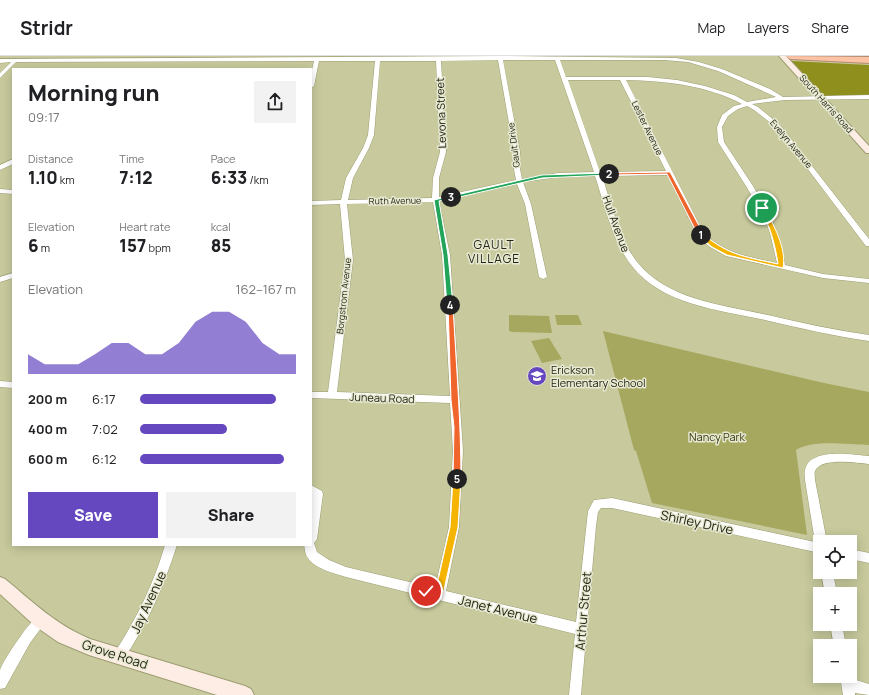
<!DOCTYPE html>
<meta charset="utf-8">
<style>
:root{--surface:#fff;--page:#f2f2f2;--text:#202124;--muted:#757577;--line:#e0e0e0;--accent:#6548c0}
body{margin:0;font-family:Manrope,sans-serif;background:var(--page);color:var(--text);height:100vh;display:flex;flex-direction:column;font-size:15px;white-space:nowrap}
*{box-sizing:border-box;margin:0}
p{font-size:13px;color:var(--muted)}
.icon{flex:none;width:22px;height:22px;fill:none;stroke:currentColor;stroke-width:2;stroke-linecap:round;stroke-linejoin:round}
.map{position:relative;flex:1;overflow:hidden}
.details{position:absolute;left:12px;top:12px;width:300px;height:478px;display:flex;flex-direction:column;background:var(--surface);border-radius:0px;box-shadow:0 2px 10px #0003}
.details>*{flex:none}
.fabs{position:absolute;left:813px;top:479px;display:grid;gap:8px}
.fabs a{display:grid;place-items:center;width:44px;height:44px;border-radius:0px;background:var(--surface);box-shadow:0 2px 10px #0003;font-size:20px}
.pin{position:absolute;display:grid;place-items:center;width:34px;height:34px;color:#fff;margin:-17px;border:2px solid #fff;border-radius:50%;box-shadow:0 1px 4px #0007}
.km{position:absolute;width:20px;height:20px;margin:-10px;border-radius:50%;background:#222;color:#fff;font-size:11px;line-height:20px;text-align:center}
.round{display:grid;place-items:center;flex:none;width:42px;height:42px;border-radius:0px;background:var(--page)}
.headline{display:flex;align-items:center;justify-content:space-between;height:68px;padding:0 16px}
h1{font-size:22px;font-weight:800;line-height:30px}
.stats{display:grid;grid-template-columns:repeat(3,1fr);gap:6px;height:68px;padding:4px 16px}
.stats div{display:grid;align-content:center}
.stats b{font-size:17px;font-weight:800}
.stats small{font-size:11px;font-weight:400}
.stats p{font-size:11px}
.chart{height:112px;padding:8px 16px}
.chart p{display:flex;justify-content:space-between}
.chart svg{width:100%;height:72px;margin-top:4px;fill:var(--accent);opacity:.7}
.action{display:flex;gap:8px;margin-top:auto;padding:8px 16px}
.action a{flex:1;height:46px;border-radius:0px;background:var(--accent);color:#fff;font-size:16px;font-weight:800;line-height:46px;text-align:center}
.action a+a{background:var(--page);color:var(--text)}
ul{padding:0 16px;list-style:none;font-size:13px}
li{display:grid;grid-template-columns:64px 48px 1fr;align-items:center;height:30px}
li i{height:10px;border-radius:5px;background:var(--accent)}
header{display:flex;align-items:center;gap:24px;box-sizing:border-box;height:56px;padding:0 20px;background:var(--surface);border-bottom:1px solid var(--line)}
header strong{font-size:19px}
nav{display:flex;gap:22px;margin-inline-start:auto;font-size:14px}
.map>svg:first-child{display:block}
.green{fill:#a6a85f}
.forest{fill:#8f8f1e}
.lines{fill:none;stroke-linecap:round;stroke-linejoin:round}
.street-casing{stroke:#9c9d72;stroke-width:1}
.secondary-casing{stroke:#9c9d72;stroke-width:2}
.highway-casing{stroke:#b08b71;stroke-width:2}
.street{fill:#fff;fill-rule:evenodd}
.secondary{fill:#feede4;fill-rule:evenodd}
.highway{fill:#fbc2a4;fill-rule:evenodd}
.split-1{fill:#f5b400;stroke:#fff}
.split-2{fill:#f0652b;stroke:#fff}
.split-3{fill:#22a559;stroke:#fff}
.split-4{fill:#22a559;stroke:#fff}
.split-5{fill:#f0652b;stroke:#fff}
.split-6{fill:#f5b400;stroke:#fff}
.labels{text-anchor:middle;stroke-width:3;stroke-linejoin:round;paint-order:stroke}
.far-street-label{font-size:9px;fill:#242513;stroke:#e7e9d2}
.street-label{font-size:11px;fill:#242513;stroke:#e7e9d2}
.poi-label{font-size:11px;fill:#242513;stroke:#e7e9d2;text-anchor:start}
.park-label{font-size:11px;fill:#3a3a0e;stroke:#e7e9d2}
.neighbourhood-label{font-size:12px;letter-spacing:1px;fill:#242513;stroke:#e7e9d2}
.near-street-label{font-size:13px;fill:#242513;stroke:#e7e9d2}
</style>
<header>
<strong>Stridr</strong>
<nav><a>Map</a><a>Layers</a><a>Share</a></nav>
</header>
<div class="map">
<svg width="869" height="639" viewBox="0 0 869 639">
<rect width="100%" height="100%" fill="#c8ca9d"/>
<g class="green">
<polygon points="509,259 549,260 552,277 512,276 509,275"/>
<polygon points="555,259 578,259 582,269 557,269"/>
<path d="M603,275L824,327L869,336V389C848,389 814,383 796,394L807,479L652,447L636,395L634,394Z"/>
<polygon points="549,282 562,303 542,307 531,285"/>
</g>
<polygon class="forest" points="791,5 869,9 869,40 822,40"/>
<g class="lines">
<g class="street-casing">
<g id="street">
<path d="M500,0L676,2L699,6L722,13L770,33L783,41L869,39V43L785,44L752,48L758,51L780,69L869,183V190H866L776,71L754,54L747,50L738,53L728,60L722,71L724,86L753,130L771,161L782,194L785,209L823,218L869,223V227L823,222L726,200L710,191L698,181L668,119L602,120C611,146 620,186 638,207C668,244 723,249 768,259C801,267 835,274 869,279V285C834,280 799,272 765,264C720,254 662,249 632,210C612,185 605,150 595,120L558,121L523,126L531,148L547,221L543,223L539,221L525,148L517,128L439,145L450,199L463,395L459,471L446,535L576,566L588,455L594,444L612,442L815,486L805,424C805,421 804,417 805,414C810,391 852,399 869,400V408C857,407 821,401 815,415C814,417 815,421 815,424L827,486H820V497L612,452H601L598,456L596,470L581,639H569L575,578L346,521C334,517 315,513 308,502C305,499 305,493 304,489H311V449L312,440L311,439V429L322,435L323,438L317,483L314,487L317,496L329,504L346,511L435,532L449,471L453,395L450,347L311,342V336H328L345,204L340,148L311,149V145L341,144L346,122L363,92L368,79L375,5H319L314,30L311,32V18L314,5L16,6L0,22V17L11,6L0,7V3ZM498,4L514,96L513,108L516,124L439,141V122L446,96L441,5ZM503,4H555L594,116L558,117L522,123L519,108L520,96ZM560,4H664L688,6L718,15L776,41L747,46L734,39L705,30L677,24L648,21H566ZM380,5H436L440,96L433,122L432,142L348,144L353,122L369,92L374,79ZM568,24H620L666,115L600,116ZM626,24C666,25 706,29 742,48L734,50L722,59L717,71L718,86L746,130L764,161L770,177L777,207C746,200 729,199 704,178ZM433,146L442,199L450,340L337,336L353,204L347,148Z"/>
<polygon points="13,103 13,108 0,114 0,109"/>
<polygon points="0,133 13,134 13,138 0,137"/>
<polygon points="13,217 13,222 0,226 0,221"/>
<polygon points="0,325 13,326 13,332 0,331"/>
<path d="M165,489H177C164,530 147,569 123,604L119,606L115,604L113,600L115,596C137,562 154,527 165,489Z"/>
<polygon points="850,493 869,497 869,507 850,503"/>
<polygon points="821,516 833,516 837,538 825,538"/>
<path d="M41,558L45,560L47,564L30,587L5,632L0,633C0,628 0,620 0,614C4,603 31,562 41,558Z"/>
<polygon points="830,568 842,568 846,590 834,590"/>
<polygon points="850,615 853,623 869,628 869,639 855,637 855,639 843,639 840,620 850,620"/>
</g>
</g>
<g class="secondary-casing">
<g id="secondary">
<polygon points="779,0 786,0 869,90 869,97 866,97"/>
<path d="M0,521L5,523C34,547 55,568 90,583L245,630L251,633L254,639H217L89,599L58,586L35,570L0,538Z"/>
</g>
</g>
<g class="highway-casing">
<polygon id="highway" points="786,0 869,1 869,7 790,3"/>
</g>
<use href="#street" class="street"/>
<use href="#secondary" class="secondary"/>
<use href="#highway" class="highway"/>
</g>
<path class="split-1" d="M762,150L764,152C773,167 787,193 783,212L727,199L712,191L698,179L703,178C729,200 747,201 778,208C775,187 770,170 760,152Z"/>
<polygon class="split-2" points="670,116 704,179 703,180 698,179 667,118 609,119 606,118 609,117"/>
<polygon class="split-3" points="609,117 610,119 542,122 451,143 448,141 542,119"/>
<polygon class="split-4" points="451,140 453,142 439,145 448,199 453,249 450,251 447,249 443,199 434,144"/>
<path class="split-5" d="M448,247L453,249C456,307 461,365 461,423L457,426L453,423L454,371L451,344Z"/>
<polygon class="split-6" points="457,419 461,423 458,471 443,538 442,541 439,542 423,538 422,535 423,532 426,531 436,533 450,471 453,423"/>
<defs>
<g id="school-disc" transform="scale(1)"><circle r="9.5" fill="#6548c0" stroke="#e7e9d2"/><path d="M0-5L7-2L0 1L-7-2ZM-4 1L0 2.5L4 1V4Q0 6-4 4Z" fill="#fff"/></g>
</defs>
<g fill-rule="evenodd">
<use href="#school-disc" x="537" y="320"/>
</g>
<g class="labels">
<g class="far-street-label">
<text transform="translate(826 48) rotate(48)" y="3">South Harris Road</text>
<text transform="translate(647 72) rotate(64)" y="3">Lester Avenue</text>
<text transform="translate(791 88) rotate(50)" y="3">Evelyn Avenue</text>
<text transform="translate(514 89) rotate(-97)" y="3">Gault Drive</text>
<text transform="translate(395 145) rotate(-1)" y="3">Ruth Avenue</text>
<text transform="translate(344 240) rotate(-84)" y="3">Borgstrom Avenue</text>
</g>
<g class="street-label">
<text transform="translate(441 57) rotate(-92)" y="4">Levona Street</text>
<text transform="translate(616 168) rotate(70)" y="4">Hull Avenue</text>
<text transform="translate(382 342) rotate(2)" y="4">Juneau Road</text>
</g>
<g class="poi-label">
<text x="551" y="318">Erickson<tspan x="551" dy="13">Elementary School</tspan></text>
</g>
<g class="park-label">
<text x="717" y="385">Nancy Park</text>
</g>
<g class="neighbourhood-label">
<text x="494" y="193">GAULT<tspan x="494" dy="14">VILLAGE</tspan></text>
</g>
<g class="near-street-label">
<text transform="translate(697 466) rotate(12)" y="5">Shirley Drive</text>
<text transform="translate(148 546) rotate(-65)" y="5">Jay Avenue</text>
<text transform="translate(498 553) rotate(14)" y="5">Janet Avenue</text>
<text transform="translate(583 555) rotate(-85)" y="5">Arthur Street</text>
<text transform="translate(115 598) rotate(18)" y="5">Grove Road</text>
</g>
</g>
</svg>
<div class="fabs">
<a><svg class="icon" aria-label="locate" viewBox="0 0 24 24"><circle cx="12" cy="12" r="6"/><path d="M12 2v4M12 18v4M2 12h4M18 12h4"/></svg></a>
<a>+</a>
<a>−</a>
</div>
<div class="pin" style="left:762px;top:152px;background:#1e9e55"><svg class="icon" aria-label="arrive" viewBox="0 0 24 24"><path d="M6 21V4h12l-3 4 3 4H6"/></svg></div>
<div class="pin" style="left:426px;top:535px;background:#d93025"><svg class="icon" aria-label="check" viewBox="0 0 24 24"><path d="M5 12l5 5 9-10"/></svg></div>
<b class="km" style="left:701px;top:179px">1</b>
<b class="km" style="left:609px;top:118px">2</b>
<b class="km" style="left:451px;top:141px">3</b>
<b class="km" style="left:450px;top:249px">4</b>
<b class="km" style="left:457px;top:423px">5</b>
<section class="details">
<div class="headline"><div><h1>Morning run</h1><p>09:17</p></div><a class="round"><svg class="icon" aria-label="share" viewBox="0 0 24 24"><path d="M12 15V3M7 8l5-5 5 5M5 13v7h14v-7"/></svg></a></div>
<div class="stats">
<div><p>Distance</p><b>1.10<small> km</small></b></div>
<div><p>Time</p><b>7:12</b></div>
<div><p>Pace</p><b>6:33<small> /km</small></b></div>
</div>
<div class="stats">
<div><p>Elevation</p><b>6<small> m</small></b></div>
<div><p>Heart rate</p><b>157<small> bpm</small></b></div>
<div><p>kcal</p><b>85</b></div>
</div>
<div class="chart"><p><span>Elevation</span>162–167 m</p>
<svg viewBox="0 0 160 44" preserveAspectRatio="none"><path d="M0 44V32L10 38L20 38L30 38L40 32L50 25L60 25L70 32L80 32L90 25L100 12L110 6L120 6L130 12L140 25L150 32L160 32V44z"/></svg>
</div>
<ul>
<li><b>200 m</b>6:17<i style="width:87%"></i></li>
<li><b>400 m</b>7:02<i style="width:56%"></i></li>
<li><b>600 m</b>6:12<i style="width:92%"></i></li>
</ul>
<div class="action"><a>Save</a><a>Share</a></div>
</section>
</div>
